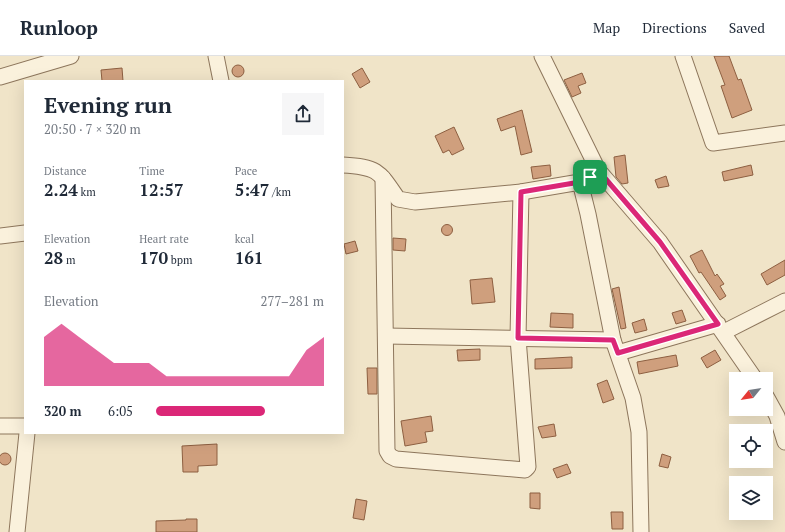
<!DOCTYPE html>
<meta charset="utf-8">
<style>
:root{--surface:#fff;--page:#f6f6f7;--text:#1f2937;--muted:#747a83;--line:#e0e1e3;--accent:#db2777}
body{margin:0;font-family:"PT Serif",serif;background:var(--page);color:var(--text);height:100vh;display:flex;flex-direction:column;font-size:15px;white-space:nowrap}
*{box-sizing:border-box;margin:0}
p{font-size:13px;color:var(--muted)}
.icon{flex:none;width:22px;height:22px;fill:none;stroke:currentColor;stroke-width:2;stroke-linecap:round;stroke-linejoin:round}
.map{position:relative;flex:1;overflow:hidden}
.side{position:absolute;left:24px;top:24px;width:320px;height:354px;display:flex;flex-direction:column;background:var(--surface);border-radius:0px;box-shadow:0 4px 16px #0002}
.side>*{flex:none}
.needle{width:26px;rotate:240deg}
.buttons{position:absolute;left:729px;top:316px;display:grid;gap:8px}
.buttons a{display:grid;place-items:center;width:44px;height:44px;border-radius:0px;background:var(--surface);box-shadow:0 4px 16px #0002;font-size:20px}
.pin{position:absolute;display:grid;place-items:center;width:34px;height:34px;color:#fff;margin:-17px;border-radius:8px;box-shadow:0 2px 6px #0006}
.round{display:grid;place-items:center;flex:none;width:42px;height:42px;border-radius:0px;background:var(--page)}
.overview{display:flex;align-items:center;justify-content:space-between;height:68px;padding:0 20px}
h1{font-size:22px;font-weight:600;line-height:30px}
.metrics{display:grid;grid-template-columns:repeat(3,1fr);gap:6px;height:68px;padding:4px 20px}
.metrics div{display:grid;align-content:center}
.metrics b{font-size:17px;font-weight:600}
.metrics small{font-size:11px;font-weight:400}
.metrics p{font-size:11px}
.chart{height:112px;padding:8px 20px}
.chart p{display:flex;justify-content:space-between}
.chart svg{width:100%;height:72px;margin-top:4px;fill:var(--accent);opacity:.7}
ul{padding:0 20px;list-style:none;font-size:13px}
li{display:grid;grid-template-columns:64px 48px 1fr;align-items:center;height:30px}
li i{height:10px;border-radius:5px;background:var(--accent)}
header{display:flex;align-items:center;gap:24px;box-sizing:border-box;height:56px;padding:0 20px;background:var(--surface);border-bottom:1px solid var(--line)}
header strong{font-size:19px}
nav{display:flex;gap:22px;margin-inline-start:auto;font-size:14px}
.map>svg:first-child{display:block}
.building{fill:#cf9f7d;stroke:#8d5f41}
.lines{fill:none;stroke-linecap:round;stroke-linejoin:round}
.street-casing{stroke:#8d765c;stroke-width:17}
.street{stroke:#faf1dc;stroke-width:15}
.route-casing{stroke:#fff;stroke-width:8}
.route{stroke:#db2777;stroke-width:5}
</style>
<header>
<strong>Runloop</strong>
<nav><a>Map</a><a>Directions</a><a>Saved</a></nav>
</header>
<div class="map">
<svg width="785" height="476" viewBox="0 0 785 476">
<rect width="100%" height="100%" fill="#f0e4c8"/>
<g class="building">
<polygon points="714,0 729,0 738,24 741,23 752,54 732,62 721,30 725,29"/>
<circle cx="238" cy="15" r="6"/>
<polygon points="122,12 123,25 102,25 101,14"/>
<polygon points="362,12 370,26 360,32 352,18"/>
<polygon points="582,17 586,27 578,30 581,37 572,41 564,24"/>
<polygon points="522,54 532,96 521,99 515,70 501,75 497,63"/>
<polygon points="454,71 464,93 452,99 449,94 443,97 435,80"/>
<polygon points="625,99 628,127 622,128 616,121 614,101"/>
<polygon points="550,109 551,120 533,123 531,111"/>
<polygon points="751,109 753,119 724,125 722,116"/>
<polygon points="666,120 669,130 658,132 655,124"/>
<circle cx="447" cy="174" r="5.5"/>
<polygon points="393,182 406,183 405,195 393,194"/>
<polygon points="355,185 358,195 346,198 344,188"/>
<polygon points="702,194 715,220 717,218 724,228 720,230 726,240 720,244 701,216 699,217 690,200"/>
<polygon points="785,204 785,219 767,229 761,218"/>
<polygon points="492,222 495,246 472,248 470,224"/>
<polygon points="619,231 626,272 621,273 612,233"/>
<polygon points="682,254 686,265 676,268 672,257"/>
<polygon points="551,257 573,258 573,272 550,271"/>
<polygon points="644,263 647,274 635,277 632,267"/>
<polygon points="480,293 480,304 458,305 457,294"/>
<polygon points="715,294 721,304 707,312 701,302"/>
<polygon points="676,299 678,310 639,318 637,306"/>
<polygon points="572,301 572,312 535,313 535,303"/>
<polygon points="367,312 377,312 377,338 368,338"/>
<polygon points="607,324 614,343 603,347 597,328"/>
<polygon points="431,360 433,375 425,376 427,386 405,390 401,365"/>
<polygon points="554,368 556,380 542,382 538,371"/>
<polygon points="217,388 217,409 198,410 198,416 183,416 182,390"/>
<circle cx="5" cy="403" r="6"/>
<polygon points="662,398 671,401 668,412 659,410"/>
<polygon points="567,408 571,417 557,422 553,413"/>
<polygon points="530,437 540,437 540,453 530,452"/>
<polygon points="356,443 367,445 364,464 353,462"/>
<polygon points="611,456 623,456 623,473 612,473"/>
<polygon points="186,463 197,463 197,476 156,476 156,465 186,464"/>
</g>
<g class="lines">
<g class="street-casing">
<g id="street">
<polyline points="216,0 221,25"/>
<polyline points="542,0 598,114 660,186 755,323"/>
<polyline points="683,0 713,87 785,77"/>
<polyline points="0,21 71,0"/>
<path d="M343,109C378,111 379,115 398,143L415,146L521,136L580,126L598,114"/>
<polyline points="383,122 387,395 390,400 396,403 525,414 528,411 518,282 521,136"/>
<polyline points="580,126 588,158 613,284 633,342 639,376 641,476"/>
<polyline points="0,180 25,177"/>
<polyline points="724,276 785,245"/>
<polyline points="386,280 613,284"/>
<polyline points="618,297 718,268"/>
<polyline points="766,340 777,360 785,386"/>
<polyline points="0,370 25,370"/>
<polyline points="17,476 27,377"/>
</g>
</g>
<use href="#street" class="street"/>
</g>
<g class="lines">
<g class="route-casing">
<polygon id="route" points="598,114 660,186 718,268 618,297 613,284 518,282 521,136 580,126"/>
</g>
<use href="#route" class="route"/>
</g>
</svg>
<div class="buttons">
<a><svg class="needle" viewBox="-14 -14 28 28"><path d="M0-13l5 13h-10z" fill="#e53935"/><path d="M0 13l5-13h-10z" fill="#747a83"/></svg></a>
<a><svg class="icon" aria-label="locate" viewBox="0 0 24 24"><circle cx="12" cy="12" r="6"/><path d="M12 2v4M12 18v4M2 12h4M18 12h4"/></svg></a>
<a><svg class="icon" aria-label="layers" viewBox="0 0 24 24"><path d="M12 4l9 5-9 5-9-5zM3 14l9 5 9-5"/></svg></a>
</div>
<div class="pin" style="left:590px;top:121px;background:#1e9e55"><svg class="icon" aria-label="arrive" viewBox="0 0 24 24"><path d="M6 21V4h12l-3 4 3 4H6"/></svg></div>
<section class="side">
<div class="overview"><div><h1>Evening run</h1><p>20:50 · 7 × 320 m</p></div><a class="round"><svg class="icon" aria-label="share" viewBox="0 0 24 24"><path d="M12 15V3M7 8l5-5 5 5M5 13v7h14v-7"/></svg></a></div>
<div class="metrics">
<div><p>Distance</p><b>2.24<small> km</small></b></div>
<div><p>Time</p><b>12:57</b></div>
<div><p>Pace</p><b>5:47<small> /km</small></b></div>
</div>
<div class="metrics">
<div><p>Elevation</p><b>28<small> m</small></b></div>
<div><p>Heart rate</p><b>170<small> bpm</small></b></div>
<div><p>kcal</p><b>161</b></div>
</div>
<div class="chart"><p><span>Elevation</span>277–281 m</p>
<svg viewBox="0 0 160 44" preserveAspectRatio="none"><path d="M0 44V14L10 6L20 14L30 22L40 30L50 30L60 30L70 38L80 38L90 38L100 38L110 38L120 38L130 38L140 38L150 22L160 14V44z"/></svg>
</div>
<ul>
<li><b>320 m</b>6:05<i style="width:65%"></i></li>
</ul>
</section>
</div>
